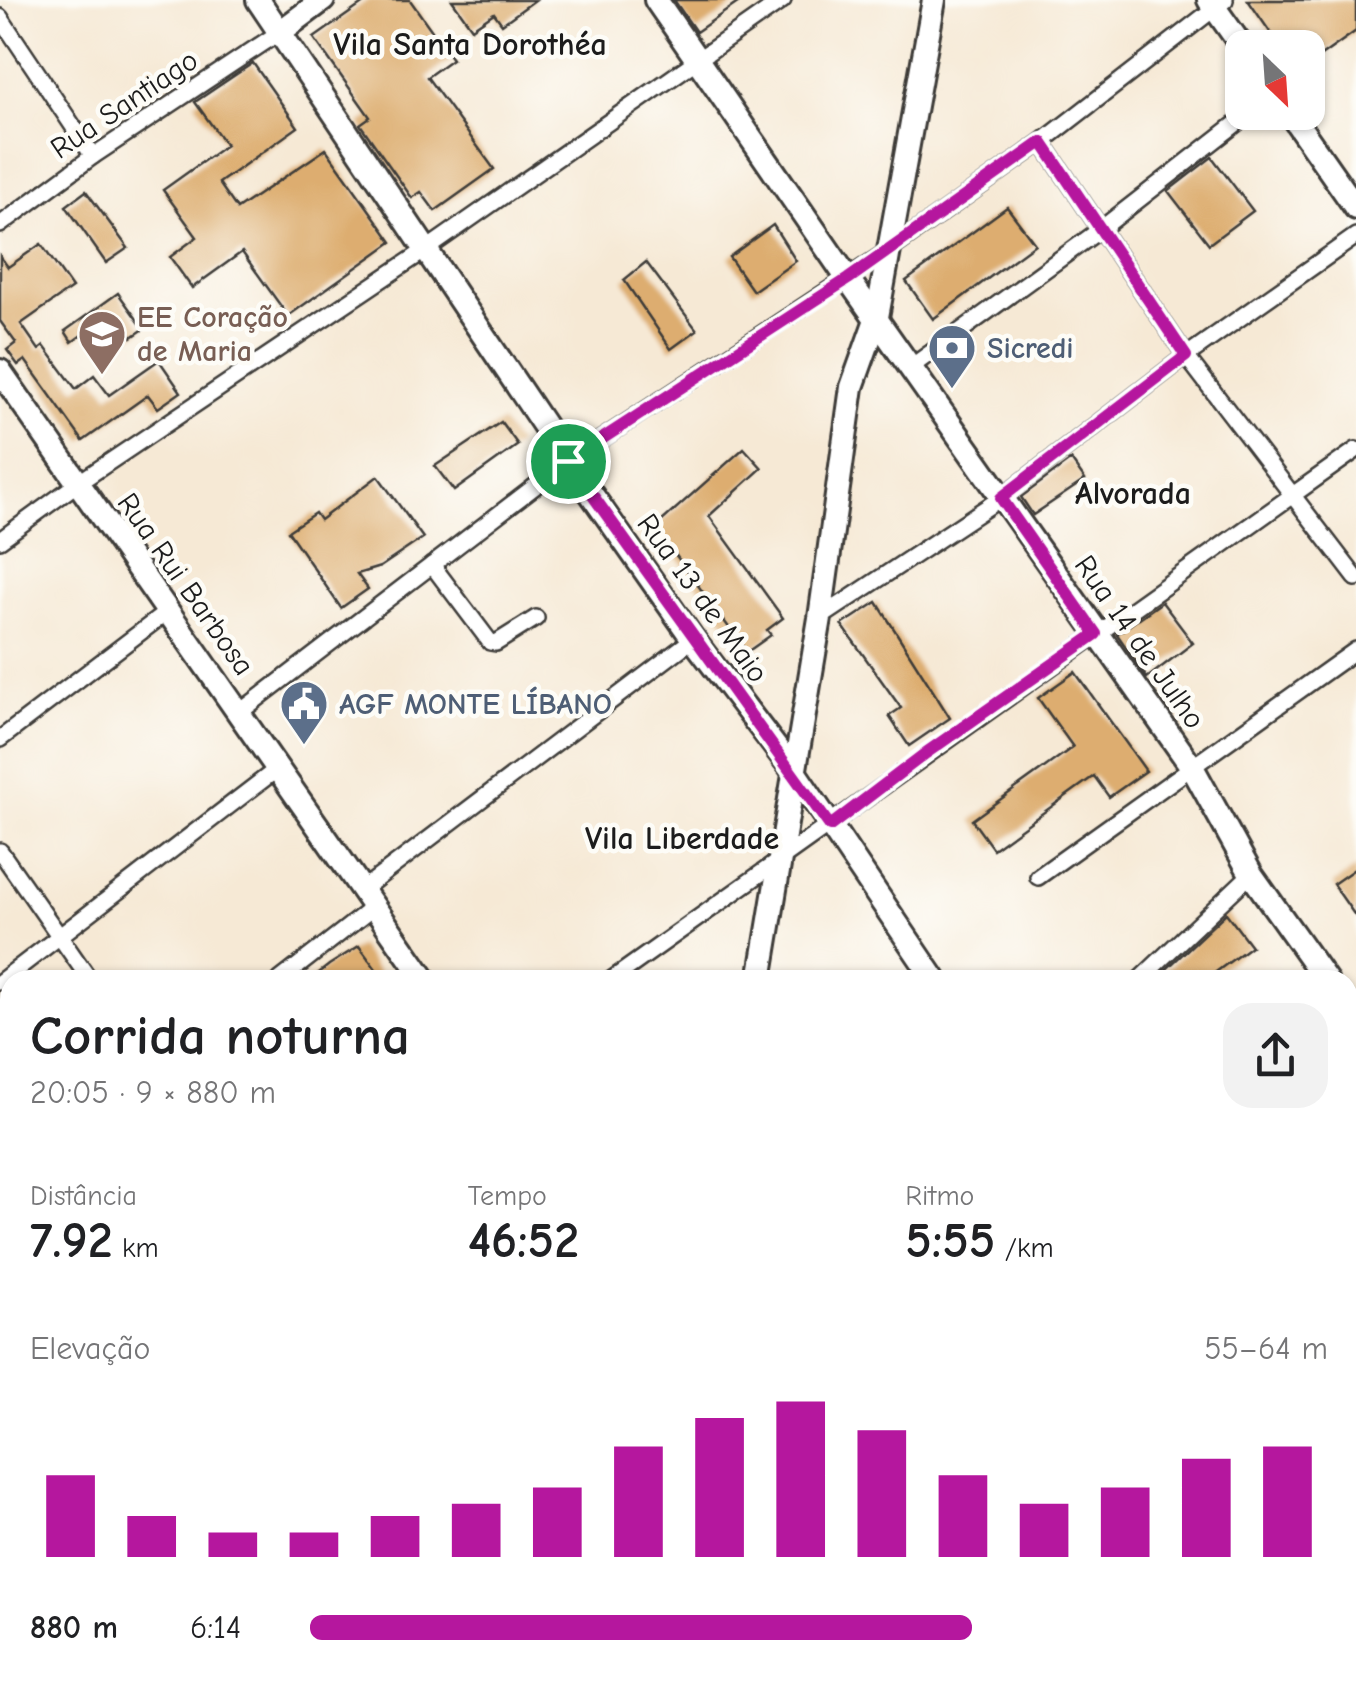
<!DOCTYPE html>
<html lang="pt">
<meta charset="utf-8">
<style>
:root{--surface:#fff;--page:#f2f2f2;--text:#202124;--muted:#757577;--accent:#b5179e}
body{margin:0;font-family:"Comic Neue",sans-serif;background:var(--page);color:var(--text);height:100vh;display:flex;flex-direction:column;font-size:38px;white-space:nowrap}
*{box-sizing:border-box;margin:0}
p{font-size:32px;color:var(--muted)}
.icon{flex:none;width:55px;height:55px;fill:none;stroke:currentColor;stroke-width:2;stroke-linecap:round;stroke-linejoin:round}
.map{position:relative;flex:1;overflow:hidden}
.drawer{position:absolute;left:0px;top:970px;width:1358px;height:718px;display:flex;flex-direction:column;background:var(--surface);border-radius:30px 30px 0 0;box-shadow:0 2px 8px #0004}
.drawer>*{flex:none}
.needle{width:65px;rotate:155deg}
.tools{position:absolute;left:1225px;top:30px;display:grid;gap:20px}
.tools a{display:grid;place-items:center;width:100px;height:100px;border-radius:20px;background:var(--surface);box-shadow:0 2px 8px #0004;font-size:50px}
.pin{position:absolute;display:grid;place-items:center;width:85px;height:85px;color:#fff;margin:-42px;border:5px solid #fff;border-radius:50%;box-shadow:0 2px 10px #0007}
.round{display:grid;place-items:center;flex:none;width:105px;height:105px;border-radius:30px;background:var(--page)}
.summary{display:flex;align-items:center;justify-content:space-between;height:170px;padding:0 30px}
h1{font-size:55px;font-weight:800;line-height:75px}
.metrics{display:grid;grid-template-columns:repeat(3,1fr);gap:15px;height:170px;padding:10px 30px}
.metrics div{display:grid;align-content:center}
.metrics b{font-size:50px;font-weight:800}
.metrics small{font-size:28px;font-weight:400}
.metrics p{font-size:28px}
.chart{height:280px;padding:20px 30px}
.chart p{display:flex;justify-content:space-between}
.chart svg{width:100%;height:180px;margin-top:10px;stroke:var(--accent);stroke-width:6}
ul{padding:0 30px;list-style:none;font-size:32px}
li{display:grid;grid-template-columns:160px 120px 1fr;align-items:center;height:75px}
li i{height:25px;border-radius:12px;background:var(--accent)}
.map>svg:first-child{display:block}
.building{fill:#ddad6f}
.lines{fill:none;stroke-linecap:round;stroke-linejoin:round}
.street-casing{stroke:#3d3b38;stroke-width:20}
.secondary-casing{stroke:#3d3b38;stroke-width:28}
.street{stroke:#fff;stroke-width:15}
.secondary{stroke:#fff;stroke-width:22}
.route-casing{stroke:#fff;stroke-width:20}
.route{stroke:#b5179e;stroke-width:12}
.labels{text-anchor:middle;stroke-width:9;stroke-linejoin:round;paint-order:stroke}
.street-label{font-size:30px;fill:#1c1c1c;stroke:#fdfcf7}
.education-label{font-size:30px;font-weight:bold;fill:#785e54;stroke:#fdfcf7;text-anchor:start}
.service-label{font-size:30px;font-weight:bold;fill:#4e5e75;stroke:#fdfcf7;text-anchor:start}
.neighbourhood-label{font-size:32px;font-weight:bold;fill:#1c1c1c;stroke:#fdfcf7}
</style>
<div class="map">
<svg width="1356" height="1687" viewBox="0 0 1356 1687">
<rect width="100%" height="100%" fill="#fdfcf7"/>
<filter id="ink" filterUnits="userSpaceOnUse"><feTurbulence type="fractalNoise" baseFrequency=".01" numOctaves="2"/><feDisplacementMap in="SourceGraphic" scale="20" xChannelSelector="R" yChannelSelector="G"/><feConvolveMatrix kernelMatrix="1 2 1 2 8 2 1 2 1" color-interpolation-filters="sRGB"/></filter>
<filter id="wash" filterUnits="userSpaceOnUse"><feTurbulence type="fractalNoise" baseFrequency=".0048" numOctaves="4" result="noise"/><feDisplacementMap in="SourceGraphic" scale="40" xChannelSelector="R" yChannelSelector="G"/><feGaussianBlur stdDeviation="2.25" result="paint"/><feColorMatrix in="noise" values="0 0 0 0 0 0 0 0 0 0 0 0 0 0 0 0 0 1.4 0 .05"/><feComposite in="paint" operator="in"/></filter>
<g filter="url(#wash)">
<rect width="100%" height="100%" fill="#f6e9d5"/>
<g id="blocks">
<g class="building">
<polygon points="368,0 410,0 452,59 427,77 494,169 435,211 421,192 412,198 360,124 370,117 314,38"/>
<polygon points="452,0 535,0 502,24 494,13 472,28"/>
<polygon points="674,0 742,0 696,32"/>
<polygon points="1248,0 1356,0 1356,31 1308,65 1308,48 1281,48"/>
<polygon points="253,63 298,127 219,183 237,209 326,149 392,242 288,316 242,252 192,288 170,257 197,237 163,190 226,145 195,102"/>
<polygon points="1212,157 1253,211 1209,244 1168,191"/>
<polygon points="86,191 128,248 106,263 66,206"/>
<polygon points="1007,207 1035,244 933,319 906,281"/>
<polygon points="773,225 796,261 753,291 729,257"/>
<polygon points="41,244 72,288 21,324 39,350 44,346 76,389 94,375 109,395 159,360 181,392 158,408 148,395 83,441 25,360 18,365 7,350 16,343 0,321 0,256 8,267"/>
<polygon points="646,262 697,330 671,349 624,280"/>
<polygon points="118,293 144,329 132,337 114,312 72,342 65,331"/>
<polygon points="501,422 518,445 454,491 435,466"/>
<polygon points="744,448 762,468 709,516 783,618 767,630 771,635 747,652 672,550 652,530"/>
<polygon points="1071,460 1085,480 1033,515 1021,497"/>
<polygon points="378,476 423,538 380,567 357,574 368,589 341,608 288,531 315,513 320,520"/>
<polygon points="877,602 950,718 909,746 889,716 901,708 842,625"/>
<polygon points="1162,602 1193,643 1147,678 1117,634"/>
<polygon points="1075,672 1146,771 1109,797 1094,776 993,849 972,820 1073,747 1038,698"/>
<polygon points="1356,868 1356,917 1333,884"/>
<polygon points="1226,913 1251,946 1205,980 1155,980"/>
<polygon points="359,946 384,980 310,980 329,965"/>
</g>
</g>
</g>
<g filter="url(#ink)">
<use href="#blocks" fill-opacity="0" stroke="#3d3b38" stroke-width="2.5"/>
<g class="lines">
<g class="street-casing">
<g id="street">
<polyline points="0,17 93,156"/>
<polyline points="1042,142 1186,356 1356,578"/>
<polyline points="0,225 93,156 280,32"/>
<polyline points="911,367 1101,229 1251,112"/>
<polyline points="0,540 78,483 427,249 783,0"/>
<polyline points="432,565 490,642 496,643 536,618"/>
<polyline points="820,618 1001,498 1186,356 1356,236"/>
<polyline points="240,712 568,461 891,249 1042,142 1225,0"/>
<polyline points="0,739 167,612"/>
<polyline points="0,851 90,980"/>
<polyline points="1038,877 1356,650"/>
<polyline points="363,889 693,639"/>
<polyline points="280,980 375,906"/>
<polyline points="611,980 1356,450"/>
<polyline points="1139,980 1251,874"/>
<polyline points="0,982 277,769"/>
<polyline points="0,1192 10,1185"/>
<polyline points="1348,1277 1356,1271"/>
<polyline points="0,1361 10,1376"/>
<polyline points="0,1434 10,1426"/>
<polyline points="0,1659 10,1652"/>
<polyline points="228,1678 235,1687"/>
<polyline points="565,1678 572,1687"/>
<polyline points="255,1687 268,1678"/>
<polyline points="502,1687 516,1678"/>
<polyline points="772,1687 784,1678"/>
<polyline points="1114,1687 1127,1678"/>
</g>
</g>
<g class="secondary-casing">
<g id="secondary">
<polyline points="258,0 568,461 693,639 795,773 935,980"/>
<polyline points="656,0 848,279 1192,767 1251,874 1326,980"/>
<polyline points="1209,0 1243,48"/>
<polyline points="280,32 323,0"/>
<polyline points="1289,112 1356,208"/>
<polyline points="0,371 425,980"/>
<polyline points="760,980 820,618 852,387 877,317 934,0"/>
<polyline points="1348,1010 1356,1022"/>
<polyline points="1348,1571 1356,1583"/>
<polyline points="903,1678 910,1687"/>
<polyline points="644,1687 646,1678"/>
</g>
</g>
<use href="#street" class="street"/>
<use href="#secondary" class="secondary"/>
</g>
</g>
<g class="lines" filter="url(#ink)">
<g class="route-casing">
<polygon id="route" points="1042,142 1186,356 1001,498 1096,634 926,753 830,826 568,461 848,279"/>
</g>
<use href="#route" class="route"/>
</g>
<defs>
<g id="school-pin" transform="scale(2.5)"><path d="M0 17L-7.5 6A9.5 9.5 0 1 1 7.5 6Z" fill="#8d6e63" stroke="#fdfcf7"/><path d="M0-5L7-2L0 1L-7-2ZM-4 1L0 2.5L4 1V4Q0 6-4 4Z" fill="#fff"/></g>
<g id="bank-pin" transform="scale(2.5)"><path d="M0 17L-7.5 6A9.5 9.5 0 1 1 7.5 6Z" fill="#5c6f8a" stroke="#fdfcf7"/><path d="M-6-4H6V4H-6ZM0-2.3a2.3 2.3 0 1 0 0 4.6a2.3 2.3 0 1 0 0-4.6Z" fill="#fff"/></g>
<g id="civic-pin" transform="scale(2.5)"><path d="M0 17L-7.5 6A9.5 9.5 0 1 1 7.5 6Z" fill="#5c6f8a" stroke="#fdfcf7"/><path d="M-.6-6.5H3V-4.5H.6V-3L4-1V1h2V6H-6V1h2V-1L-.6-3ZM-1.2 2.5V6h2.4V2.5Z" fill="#fff"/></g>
</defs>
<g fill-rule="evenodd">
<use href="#school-pin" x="102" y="334"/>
<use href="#bank-pin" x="952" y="348"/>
<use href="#civic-pin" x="304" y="704"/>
</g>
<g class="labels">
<g class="street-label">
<text transform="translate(124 104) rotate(-34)" y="10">Rua Santiago</text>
<text transform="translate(186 584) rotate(55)" y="10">Rua Rui Barbosa</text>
<text transform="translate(703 598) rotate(54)" y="10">Rua 13 de Maio</text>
<text transform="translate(1140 642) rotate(55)" y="10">Rua 14 de Julho</text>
</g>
<g class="education-label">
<text x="137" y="327">EE Coração<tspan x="137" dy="34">de Maria</tspan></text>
</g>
<g class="service-label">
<text x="987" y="358">Sicredi</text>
<text x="339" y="714">AGF MONTE LÍBANO</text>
</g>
<g class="neighbourhood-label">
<text x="470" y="55">Vila Santa Dorothéa</text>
<text x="1133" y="504">Alvorada</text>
<text x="682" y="849">Vila Liberdade</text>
</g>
</g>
</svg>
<div class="tools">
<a><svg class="needle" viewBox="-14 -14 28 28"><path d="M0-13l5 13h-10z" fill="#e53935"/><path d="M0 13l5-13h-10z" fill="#757577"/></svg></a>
</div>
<div class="pin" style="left:568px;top:461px;background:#1e9e55"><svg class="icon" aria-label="arrive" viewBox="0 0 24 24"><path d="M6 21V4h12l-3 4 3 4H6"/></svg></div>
<section class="drawer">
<div class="summary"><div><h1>Corrida noturna</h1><p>20:05 · 9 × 880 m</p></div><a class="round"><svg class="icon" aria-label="share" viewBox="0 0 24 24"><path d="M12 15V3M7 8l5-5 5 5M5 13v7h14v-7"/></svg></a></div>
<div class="metrics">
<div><p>Distância</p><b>7.92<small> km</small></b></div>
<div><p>Tempo</p><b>46:52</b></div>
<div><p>Ritmo</p><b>5:55<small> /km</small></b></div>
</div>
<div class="chart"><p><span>Elevação</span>55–64 m</p>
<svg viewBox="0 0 160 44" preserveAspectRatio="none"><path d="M5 44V24M15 44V34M25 44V38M35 44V38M45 44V34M55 44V31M65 44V27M75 44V17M85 44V10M95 44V6M105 44V13M115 44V24M125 44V31M135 44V27M145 44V20M155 44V17"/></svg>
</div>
<ul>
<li><b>880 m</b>6:14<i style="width:65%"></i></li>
</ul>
</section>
</div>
